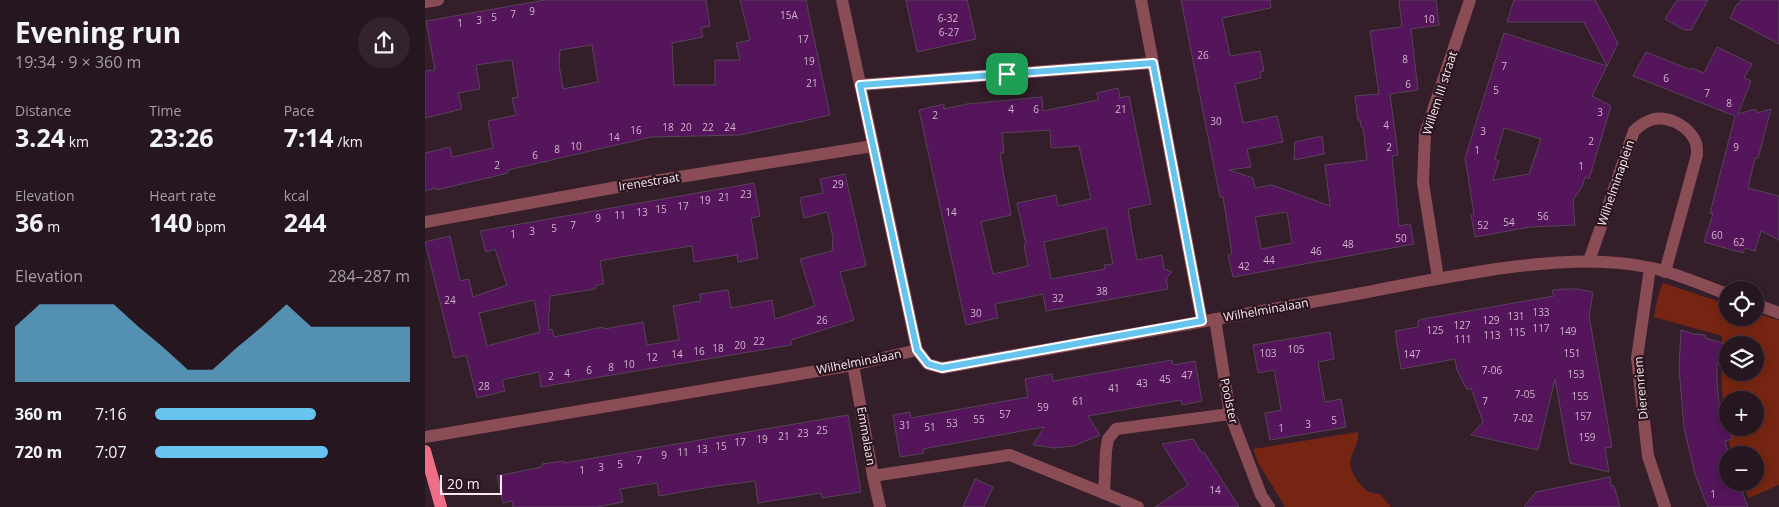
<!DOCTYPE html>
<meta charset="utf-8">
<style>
:root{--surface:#26161f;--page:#32232c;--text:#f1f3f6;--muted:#a49fa4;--line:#42353d;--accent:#67c4ef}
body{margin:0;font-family:"Open Sans",sans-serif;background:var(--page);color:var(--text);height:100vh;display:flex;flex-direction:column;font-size:19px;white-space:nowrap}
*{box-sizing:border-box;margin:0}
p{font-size:16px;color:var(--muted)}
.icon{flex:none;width:28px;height:28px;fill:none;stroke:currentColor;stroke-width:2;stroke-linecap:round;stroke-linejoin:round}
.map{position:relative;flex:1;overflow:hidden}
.details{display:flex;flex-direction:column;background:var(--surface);width:425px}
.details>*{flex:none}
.tools{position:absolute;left:1294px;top:281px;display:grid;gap:10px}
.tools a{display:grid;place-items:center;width:45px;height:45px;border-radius:50%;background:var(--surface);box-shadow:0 2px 8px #0003,0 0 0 1px var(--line);font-size:25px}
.scale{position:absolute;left:15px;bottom:12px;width:62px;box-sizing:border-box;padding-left:5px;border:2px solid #f9e9f0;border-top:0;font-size:14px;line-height:18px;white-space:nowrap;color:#f9e9f0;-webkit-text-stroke:4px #29141f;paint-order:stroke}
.pin{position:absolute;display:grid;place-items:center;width:42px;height:42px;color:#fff;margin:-21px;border-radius:10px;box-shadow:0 2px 8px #0006}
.round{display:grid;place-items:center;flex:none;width:52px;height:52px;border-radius:26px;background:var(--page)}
.headline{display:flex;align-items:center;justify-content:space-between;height:85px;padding:0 15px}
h1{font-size:28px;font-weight:700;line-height:38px}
.figures{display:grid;grid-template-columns:repeat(3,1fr);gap:8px;height:85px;padding:5px 15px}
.figures div{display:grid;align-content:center}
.figures b{font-size:25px;font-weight:700}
.figures small{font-size:14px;font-weight:400}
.figures p{font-size:14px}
.chart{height:140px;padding:10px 15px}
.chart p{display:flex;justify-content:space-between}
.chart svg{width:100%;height:90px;margin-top:5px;fill:var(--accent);opacity:.7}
ul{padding:0 15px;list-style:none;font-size:16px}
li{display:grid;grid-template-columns:80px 60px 1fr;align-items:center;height:38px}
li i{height:12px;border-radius:6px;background:var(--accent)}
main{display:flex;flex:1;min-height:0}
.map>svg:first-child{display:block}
.green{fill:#752512;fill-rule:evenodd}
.building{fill:#54155a;stroke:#564457;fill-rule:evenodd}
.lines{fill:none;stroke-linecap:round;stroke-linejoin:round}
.minor{stroke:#8a4c55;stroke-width:12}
.major{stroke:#ee6e85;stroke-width:12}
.route-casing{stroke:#fff;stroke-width:10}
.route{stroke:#67c4ef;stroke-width:6}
.labels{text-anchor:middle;stroke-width:4.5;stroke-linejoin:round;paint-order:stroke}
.number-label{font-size:10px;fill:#d0b4ca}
.street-label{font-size:12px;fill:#f9e9f0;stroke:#29141f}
</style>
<main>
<section class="details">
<div class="headline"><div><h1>Evening run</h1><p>19:34 · 9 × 360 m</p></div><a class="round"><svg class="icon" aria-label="share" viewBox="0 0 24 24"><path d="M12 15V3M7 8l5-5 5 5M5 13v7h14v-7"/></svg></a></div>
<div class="figures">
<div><p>Distance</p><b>3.24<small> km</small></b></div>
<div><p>Time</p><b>23:26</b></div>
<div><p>Pace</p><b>7:14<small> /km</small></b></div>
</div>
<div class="figures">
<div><p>Elevation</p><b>36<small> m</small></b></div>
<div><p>Heart rate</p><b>140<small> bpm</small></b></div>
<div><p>kcal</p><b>244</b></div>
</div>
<div class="chart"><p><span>Elevation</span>284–287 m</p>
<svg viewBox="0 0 160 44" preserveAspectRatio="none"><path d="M0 44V17L10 6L20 6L30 6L40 6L50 17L60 27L70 38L80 38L90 27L100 17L110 6L120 17L130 17L140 17L150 17L160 17V44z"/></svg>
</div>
<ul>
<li><b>360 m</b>7:16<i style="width:63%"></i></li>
<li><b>720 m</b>7:07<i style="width:68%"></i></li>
</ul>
</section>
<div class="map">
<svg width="1354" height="507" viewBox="0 0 1354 507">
<rect width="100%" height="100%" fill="#331e29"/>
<g class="green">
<path d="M1238,283L1302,304V318H1330V313L1354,320V485L1324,498L1316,483L1330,482V455H1307C1297,416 1295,376 1297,336L1229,317L1233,296ZM1302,345H1330V372H1302ZM1302,400H1330V428H1302Z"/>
<path d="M933,432C936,451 913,458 935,484C940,491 947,494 955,494L966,507H860L834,464L828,449Z"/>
</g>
<g class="building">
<path d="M120,0H281L285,26L276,28L278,37L247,43L249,85H290V60H315L311,43L325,40L315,0H381L405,115L315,135L226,137L83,170V173L12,190L11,188L0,191V153L25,147L27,157L68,148L63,121L91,115L87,98L93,97L87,60L51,65L55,89L33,93L37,109L0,118V71L10,70L1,21ZM167,45L173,82L138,89L134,65L135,50Z"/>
<polygon points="481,0 542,0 551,39 492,52"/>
<path d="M756,0H845L846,8L797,18L805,56L835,51L839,71L835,72L836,78L810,84L818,123L852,116L858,142L822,149L826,167L804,170L828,178L830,188L847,185L905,206L900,165L942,160L938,127H936L935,120H933L930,96L954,94L945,31L977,27L974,0H1011L1014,25L986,29L993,90L965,94L973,155L967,156L974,226L985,224L989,244L808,277L803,255L807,254L798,197H795ZM862,212L867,243L836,249L830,217Z"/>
<polygon points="1089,0 1170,0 1193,43 1182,66 1159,22 1082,22"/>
<polygon points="1252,0 1283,0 1266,30 1259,30 1240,19"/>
<polygon points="1316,0 1354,0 1354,44 1305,18 1312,4 1314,4"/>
<path d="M1079,33L1182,66L1167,96L1186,106L1164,179L1160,177L1157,187L1148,200L1150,225L1105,227L1050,237L1046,215L1049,214L1040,158ZM1079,128L1116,139L1104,174L1068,180L1074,161L1070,159Z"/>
<polygon points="1292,47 1327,64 1319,78 1326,81 1313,114 1331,109 1332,113 1346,109 1333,158 1330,158 1323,188 1354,196 1354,240 1336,231 1330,251 1320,248 1318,253 1279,242 1288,214 1285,213 1310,116 1208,76 1221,52 1266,70 1267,68 1279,73"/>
<path d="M693,88L695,98L704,96L726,204L703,209L712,260L737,255L739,269L747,272L741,278L743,289L621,311L618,294L570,304L573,318L541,325L494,110L519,104V109L542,104L617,97L618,111L673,100L672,93ZM625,130L626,148L654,146L666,199L633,206L631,195L592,203L601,245H599L603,266L568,274L556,222L586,215L575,153H579L577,133ZM681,228L688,264L679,265L680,269L626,279L619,242Z"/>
<polygon points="897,136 899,154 869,160 870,142"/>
<path d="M420,174L441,266L415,272L429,320L366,340V345L157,380L116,387L114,372L77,380L80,391L52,398L41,355L29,358L0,242L25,236L35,281L44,279L48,297L82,285L70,249L61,252L55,231L329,183L335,216L326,218L333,258L313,262L312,255L269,262L267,246L196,257L175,261L179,284L171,285V289L125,296L123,330L127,329L129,337L178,327L179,329L218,322L222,345L254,340L248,306L276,301L275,294L303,290L306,308L347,300L350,319L390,306L375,259L407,251L408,237L402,212L379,218L375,198L398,193L395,179ZM109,300L115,332L62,346L54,313Z"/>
<polygon points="1139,289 1153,289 1168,292 1164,316 1187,447 1180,448 1184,472 1145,463 1130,379 1113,450 1046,435 1058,422 1046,388 1042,390 1032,370 1030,359 976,369 970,331 993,327 993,321 998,319 1129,296 1127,290"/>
<polygon points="1256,330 1269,334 1280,335 1280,338 1301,344 1299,363 1292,363 1292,383 1296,423 1302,422 1302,428 1305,428 1307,439 1300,441 1304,455 1302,455 1302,482 1313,482 1323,507 1283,507 1278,495 1270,474 1259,428 1254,368"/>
<polygon points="905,332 909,359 893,362 900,402 916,399 921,427 845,440 840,413 856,410 853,390 849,370 833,373 828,345"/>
<polygon points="747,360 748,365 770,361 777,401 757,405 756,400 663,416 675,435 649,446 629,448 608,445 619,427 498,449 499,453 475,457 468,415 485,412 486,418 603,397 600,379 627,374 628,381"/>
<polygon points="423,415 436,492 397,498 396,493 333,503 330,481 291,486 234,496 232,483 195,489 198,502 172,507 88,507 87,501 78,503 72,476 117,467 117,464 139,461 139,463"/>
<polygon points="768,439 777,453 779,452 814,507 730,507 763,485 737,444"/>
<polygon points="1185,477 1186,486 1189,486 1195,507 1099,507 1111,492"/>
<polygon points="550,479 568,487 559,507 538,507"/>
</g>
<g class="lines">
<g class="minor">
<polyline points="417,0 492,350"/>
<polyline points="716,0 777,321"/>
<polyline points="0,2 13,0"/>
<polyline points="435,85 728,63"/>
<polyline points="0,222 198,186 448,146"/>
<path d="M1164,261L1209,131C1214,126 1221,121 1229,119C1245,116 1265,127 1271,143C1272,146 1272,151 1272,155L1240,272"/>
<polyline points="1225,268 1212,358 1223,456 1240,507"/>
<polyline points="1013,278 998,183 1000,134 1045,0"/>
<polyline points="1330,304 1354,313"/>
<polyline points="790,319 805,414 836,495 844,507"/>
<polyline points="428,365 448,476 455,507"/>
<path d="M0,437L428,365L492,350L503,364L517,368L943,292C986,283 1028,276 1071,269C1123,262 1175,257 1227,268C1253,274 1278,285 1302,294"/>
<polyline points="448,476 585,455 713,507"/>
<polyline points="679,493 681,451 683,439 691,429 805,414"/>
</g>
<polyline class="major" points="0,451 16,507"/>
</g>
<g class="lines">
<g class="route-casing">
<polygon id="route" points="728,63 777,321 517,368 503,364 492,350 435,85"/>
</g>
<use href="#route" class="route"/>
</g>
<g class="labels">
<g class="number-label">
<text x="107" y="15">9</text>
<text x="88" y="18">7</text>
<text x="364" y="19">15A</text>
<text x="69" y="21">5</text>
<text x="523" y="22">6-32</text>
<text x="1004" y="23">10</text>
<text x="54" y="24">3</text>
<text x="35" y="27">1</text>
<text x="524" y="36">6-27</text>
<text x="378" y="43">17</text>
<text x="778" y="59">26</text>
<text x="980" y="63">8</text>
<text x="384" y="65">19</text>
<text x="1079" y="70">7</text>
<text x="1241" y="82">6</text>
<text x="387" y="87">21</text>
<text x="983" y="88">6</text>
<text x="1071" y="94">5</text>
<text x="1282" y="97">7</text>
<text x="1304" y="107">8</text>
<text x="586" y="113">4</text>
<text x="611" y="113">6</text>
<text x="696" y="113">21</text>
<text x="1175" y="116">3</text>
<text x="510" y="119">2</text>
<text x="791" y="125">30</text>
<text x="961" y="129">4</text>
<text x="243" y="131">18</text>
<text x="261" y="131">20</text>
<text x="283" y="131">22</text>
<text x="305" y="131">24</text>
<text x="211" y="134">16</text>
<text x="1058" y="135">3</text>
<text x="189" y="141">14</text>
<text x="1166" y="145">2</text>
<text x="151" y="150">10</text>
<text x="964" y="151">2</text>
<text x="1311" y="151">9</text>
<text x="132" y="153">8</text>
<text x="1052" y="154">1</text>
<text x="110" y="159">6</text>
<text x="72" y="169">2</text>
<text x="1156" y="170">1</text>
<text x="413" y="188">29</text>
<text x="321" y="198">23</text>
<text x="299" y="201">21</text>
<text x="280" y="204">19</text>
<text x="258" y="210">17</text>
<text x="236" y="213">15</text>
<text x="217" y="216">13</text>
<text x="526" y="216">14</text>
<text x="195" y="219">11</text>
<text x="1118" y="220">56</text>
<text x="173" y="222">9</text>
<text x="1084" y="226">54</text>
<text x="148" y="229">7</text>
<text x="1058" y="229">52</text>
<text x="129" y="232">5</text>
<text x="107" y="235">3</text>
<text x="88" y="238">1</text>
<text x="1292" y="239">60</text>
<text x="976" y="242">50</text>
<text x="1314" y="246">62</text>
<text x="923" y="248">48</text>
<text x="891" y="255">46</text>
<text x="844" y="264">44</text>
<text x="819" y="270">42</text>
<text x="677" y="295">38</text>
<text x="633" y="302">32</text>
<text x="25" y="304">24</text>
<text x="1116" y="316">133</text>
<text x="551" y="317">30</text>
<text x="1091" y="320">131</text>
<text x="397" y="324">26</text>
<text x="1066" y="324">129</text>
<text x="1037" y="329">127</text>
<text x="1116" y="332">117</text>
<text x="1010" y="334">125</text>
<text x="1143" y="335">149</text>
<text x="1092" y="336">115</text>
<text x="1067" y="339">113</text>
<text x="1038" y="343">111</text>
<text x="334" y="345">22</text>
<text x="315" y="349">20</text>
<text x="293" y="352">18</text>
<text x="871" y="353">105</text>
<text x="274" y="355">16</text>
<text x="843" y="357">103</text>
<text x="1147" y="357">151</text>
<text x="252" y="358">14</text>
<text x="987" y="358">147</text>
<text x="227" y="361">12</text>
<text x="204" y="368">10</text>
<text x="186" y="371">8</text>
<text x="164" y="374">6</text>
<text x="1067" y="374">7-06</text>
<text x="142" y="377">4</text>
<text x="1151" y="378">153</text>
<text x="762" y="379">47</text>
<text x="126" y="380">2</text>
<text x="740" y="383">45</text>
<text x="717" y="387">43</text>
<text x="59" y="390">28</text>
<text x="689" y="392">41</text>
<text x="1100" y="398">7-05</text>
<text x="1155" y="400">155</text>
<text x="653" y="405">61</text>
<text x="1060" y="405">7</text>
<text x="618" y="411">59</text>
<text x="580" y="418">57</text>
<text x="1158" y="420">157</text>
<text x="1098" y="422">7-02</text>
<text x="554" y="423">55</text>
<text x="909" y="424">5</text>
<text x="527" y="427">53</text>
<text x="883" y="428">3</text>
<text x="480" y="429">31</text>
<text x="505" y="431">51</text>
<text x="856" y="432">1</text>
<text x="397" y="434">25</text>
<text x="378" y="437">23</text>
<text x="359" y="440">21</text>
<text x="1162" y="441">159</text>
<text x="337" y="443">19</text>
<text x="315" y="446">17</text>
<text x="296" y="450">15</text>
<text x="277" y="453">13</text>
<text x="258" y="456">11</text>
<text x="239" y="459">9</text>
<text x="214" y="464">7</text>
<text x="195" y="468">5</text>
<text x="176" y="471">3</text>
<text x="157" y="474">1</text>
<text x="790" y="494">14</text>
<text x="1288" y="498">1</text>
</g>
<g class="street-label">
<text transform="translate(1015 93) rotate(-72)" y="4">Willem III straat</text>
<text transform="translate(224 182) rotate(-9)" y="4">Irenestraat</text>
<text transform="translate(1191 183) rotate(-71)" y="4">Wilhelminaplein</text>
<text transform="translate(841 310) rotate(-10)" y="4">Wilhelminalaan</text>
<text transform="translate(434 362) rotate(-11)" y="4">Wilhelminalaan</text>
<text transform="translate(1216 388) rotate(-95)" y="4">Dierenriem</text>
<text transform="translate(804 401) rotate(78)" y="4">Poolster</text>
<text transform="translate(441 436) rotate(80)" y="4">Emmalaan</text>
</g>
</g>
</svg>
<div class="tools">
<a><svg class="icon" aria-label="locate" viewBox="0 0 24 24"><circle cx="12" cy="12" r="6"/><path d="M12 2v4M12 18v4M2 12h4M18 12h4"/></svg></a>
<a><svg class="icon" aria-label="layers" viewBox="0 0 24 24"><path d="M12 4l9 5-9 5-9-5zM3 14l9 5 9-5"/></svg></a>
<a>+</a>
<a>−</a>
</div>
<div class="scale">20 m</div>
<div class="pin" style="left:582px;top:74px;background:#1e9e55"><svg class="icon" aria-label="arrive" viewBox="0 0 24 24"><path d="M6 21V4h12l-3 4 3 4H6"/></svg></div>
</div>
</main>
